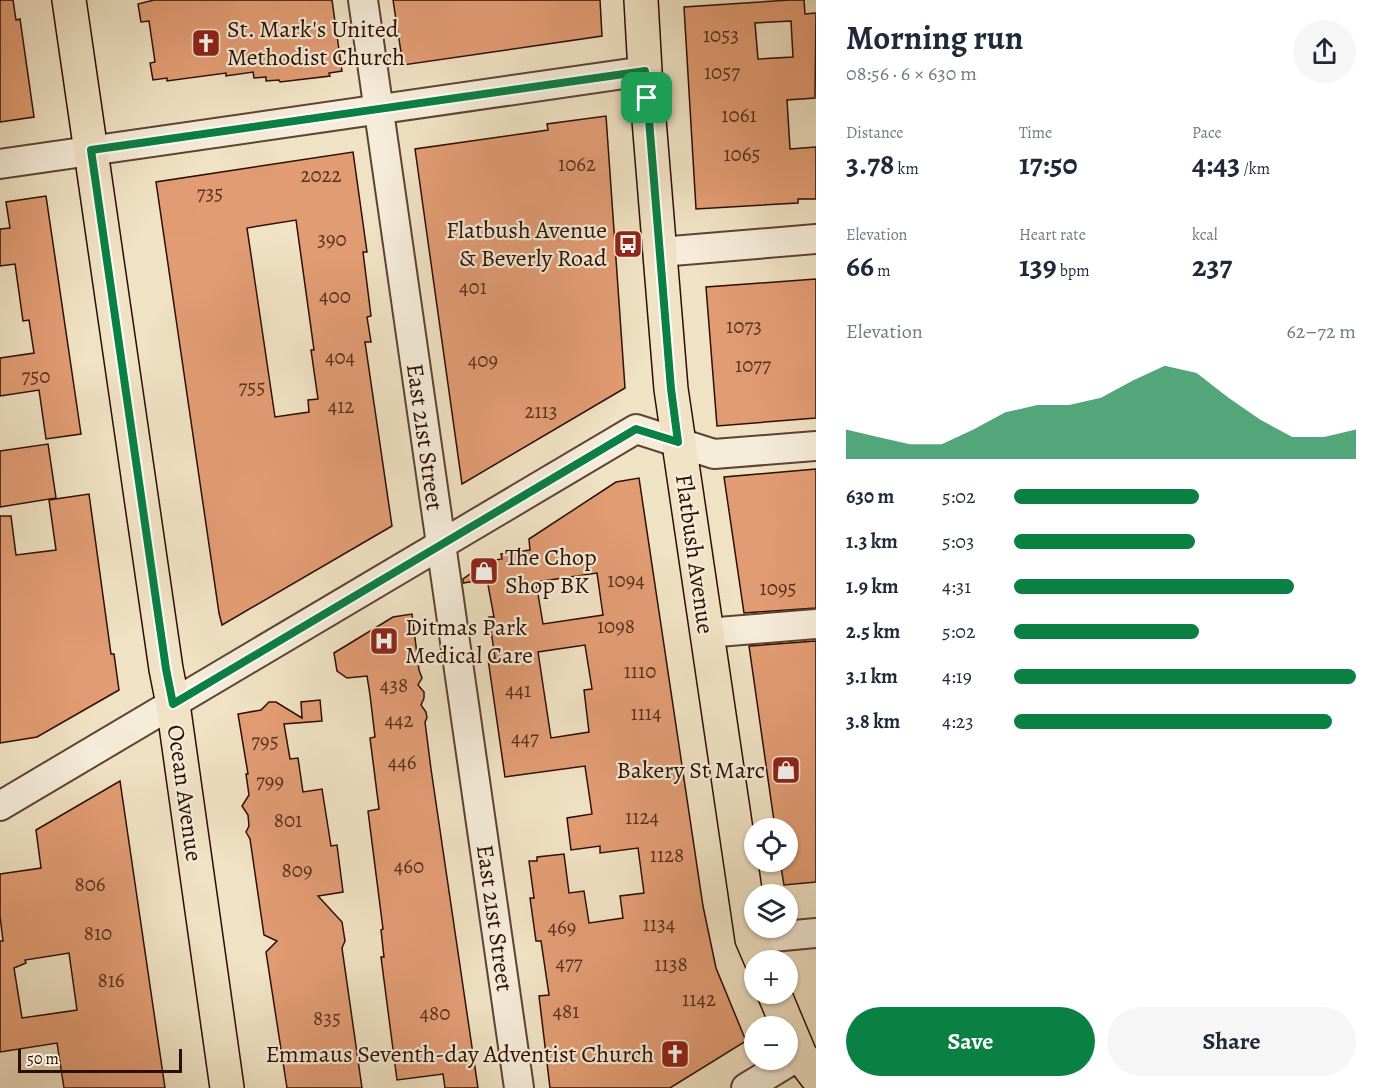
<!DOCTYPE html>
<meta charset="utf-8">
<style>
:root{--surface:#fff;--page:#f6f6f7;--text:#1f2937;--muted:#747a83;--accent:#0b8043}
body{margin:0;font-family:Alegreya,serif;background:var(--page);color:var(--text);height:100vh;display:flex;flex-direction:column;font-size:22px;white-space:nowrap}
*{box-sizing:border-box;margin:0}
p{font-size:20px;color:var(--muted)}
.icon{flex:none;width:33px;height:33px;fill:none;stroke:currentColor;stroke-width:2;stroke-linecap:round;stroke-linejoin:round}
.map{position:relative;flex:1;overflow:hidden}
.details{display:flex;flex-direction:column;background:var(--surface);width:570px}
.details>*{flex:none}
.tools{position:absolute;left:744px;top:818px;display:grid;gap:12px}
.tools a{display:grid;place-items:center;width:54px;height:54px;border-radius:50%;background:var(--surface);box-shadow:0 2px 4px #0004;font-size:30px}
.scale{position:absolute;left:18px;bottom:15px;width:164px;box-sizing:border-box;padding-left:6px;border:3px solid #2b0e01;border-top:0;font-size:16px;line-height:21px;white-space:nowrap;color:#2b0e01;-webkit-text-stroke:4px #f5ecd9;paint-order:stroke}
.pin{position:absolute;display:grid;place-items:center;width:51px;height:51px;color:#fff;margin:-26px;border-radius:12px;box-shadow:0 3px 9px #0006}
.round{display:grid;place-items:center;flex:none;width:63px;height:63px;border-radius:32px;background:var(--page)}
.headline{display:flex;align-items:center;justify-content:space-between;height:102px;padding:0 30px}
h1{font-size:33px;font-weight:700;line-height:45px}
.stats{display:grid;grid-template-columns:repeat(3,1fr);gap:9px;height:102px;padding:6px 30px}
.stats div{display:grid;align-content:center}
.stats b{font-size:30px;font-weight:700}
.stats small{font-size:16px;font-weight:400}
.stats p{font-size:16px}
.chart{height:168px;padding:12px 30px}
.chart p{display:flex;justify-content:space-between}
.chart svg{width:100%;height:108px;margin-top:6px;fill:var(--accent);opacity:.7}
.primary-button{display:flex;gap:12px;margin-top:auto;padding:12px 30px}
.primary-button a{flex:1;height:69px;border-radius:36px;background:var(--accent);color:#fff;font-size:24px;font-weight:700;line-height:69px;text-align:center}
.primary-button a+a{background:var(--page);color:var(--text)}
ul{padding:0 30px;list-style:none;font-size:20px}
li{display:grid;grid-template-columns:96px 72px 1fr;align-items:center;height:45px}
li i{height:15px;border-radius:8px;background:var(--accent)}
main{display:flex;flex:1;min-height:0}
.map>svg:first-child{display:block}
.building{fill:#e29c74;stroke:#2b0e01;stroke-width:1.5;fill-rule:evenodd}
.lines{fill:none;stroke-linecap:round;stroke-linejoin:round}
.minor-casing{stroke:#5c4332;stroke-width:32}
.major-casing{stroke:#2b0e01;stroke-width:36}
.minor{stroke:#f5ecd9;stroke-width:28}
.major{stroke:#f0e2c4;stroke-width:33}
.route-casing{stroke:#fff;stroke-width:12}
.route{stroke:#0b8043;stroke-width:8}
.labels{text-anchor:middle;stroke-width:4.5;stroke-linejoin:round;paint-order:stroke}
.number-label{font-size:21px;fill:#59321e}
.poi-label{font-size:24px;fill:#2b0e01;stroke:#f5ecd9;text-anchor:start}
.street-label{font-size:24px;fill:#2b0e01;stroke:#f5ecd9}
</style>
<main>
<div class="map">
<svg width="816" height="1088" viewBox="0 0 816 1088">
<rect width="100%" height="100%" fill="#f0e2c4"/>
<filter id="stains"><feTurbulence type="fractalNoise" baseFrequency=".00333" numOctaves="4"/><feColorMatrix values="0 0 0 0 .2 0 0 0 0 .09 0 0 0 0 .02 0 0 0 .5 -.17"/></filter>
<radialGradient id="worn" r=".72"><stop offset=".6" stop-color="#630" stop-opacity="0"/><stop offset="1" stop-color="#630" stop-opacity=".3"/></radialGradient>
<g class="building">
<polygon points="0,0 13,0 16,20 20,19 34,117 0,122"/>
<polygon points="154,0 332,0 342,71 329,73 330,76 280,82 279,80 266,81 266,77 254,78 253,72 226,76 226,73 167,81 167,78 153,80 150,63 155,62 149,21 141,22 138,4"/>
<polygon points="393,0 600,0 602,36 403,65"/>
<path d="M790,0H804L805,14L816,13L815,98L787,100L790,149L816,147V199H798V203L696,209L684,7ZM791,21L793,57L758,59L755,23Z"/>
<polygon points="606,116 625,388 462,484 415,149 548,130 547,124"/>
<path d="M353,152L367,252H363L371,316L367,317L371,342H365L392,526L222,625L219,613L156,182ZM296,220L314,350H311L318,399L308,400L309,412L275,417L247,228Z"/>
<polygon points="46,196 81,434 46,439 39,390 0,396 0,358 34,353 29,320 23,321 15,264 0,266 0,229 10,228 6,202"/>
<polygon points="816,279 816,418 717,426 706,287"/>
<polygon points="48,444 56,498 0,507 0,451"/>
<polygon points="816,469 816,608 744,613 724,477"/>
<path d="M639,478L703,906L716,968L746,1041L670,1088H550L539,996L549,995L541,941H536L530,898H534L529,861H537V857L564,854L569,893L584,891L589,923L623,918L620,896L644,893L638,848L600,853V846L571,850L567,818L592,814L585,766L505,777L488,659L495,658L489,617H494L487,579L463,583V579L489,561L502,559L501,554L530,550L529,539L616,482ZM597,573L603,615L543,624L536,582ZM585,645L592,689L584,690L589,732L551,738L538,652Z"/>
<polygon points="89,494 111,654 114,654 119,690 37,737 0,743 0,516 11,516 16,555 56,550 49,500"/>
<polygon points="412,614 419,670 422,678 418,685 424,692 424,698 421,705 426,712 427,718 425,722 431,769 478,1088 445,1088 443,1074 397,1080 381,957 384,957 381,930 383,929 368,811 379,809 370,738 375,737 370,695 367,676 347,678 337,671 334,653 393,617"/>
<polygon points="816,641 816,882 784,885 780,861 788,861 788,828 775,828 749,646"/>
<polygon points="320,700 322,721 284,724 290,759 298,758 303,792 322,789 331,846 337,845 343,892 318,896 342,922 345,941 342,948 362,1088 287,1088 266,952 277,941 264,935 250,839 246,832 249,826 248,815 242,806 249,795 246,774 248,774 238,714 261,710 269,702 276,702 302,718 301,702"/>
<path d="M120,781L165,1088H64L57,1043L0,1052V941H3L0,916V874L41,868L36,830ZM69,953L77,1010L22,1018L14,968L26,963L25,960Z"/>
</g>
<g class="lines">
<g class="minor-casing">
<g id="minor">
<polyline points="363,0 519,1088"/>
<polyline points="0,164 645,71"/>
<polyline points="660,252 816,239"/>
<polyline points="706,633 816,624"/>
<polyline points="0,806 636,429 714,454 816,446"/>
<polyline points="752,939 816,933"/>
<polyline points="746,1088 800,1055"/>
</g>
</g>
<g class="major-casing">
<g id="major">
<polyline points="69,0 166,669 173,704 227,1088"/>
<polyline points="641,0 645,71 671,389 752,939 761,960"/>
<polyline points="774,993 800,1055 816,1076"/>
</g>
</g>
<use href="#minor" class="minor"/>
<use href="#major" class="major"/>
</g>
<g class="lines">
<g class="route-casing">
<polygon id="route" points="645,71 671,389 678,442 636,429 173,704 166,669 91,150"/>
</g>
<use href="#route" class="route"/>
</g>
<defs>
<g id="church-square" transform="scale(1.5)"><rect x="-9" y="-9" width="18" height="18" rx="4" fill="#8f2418" stroke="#f5ecd9"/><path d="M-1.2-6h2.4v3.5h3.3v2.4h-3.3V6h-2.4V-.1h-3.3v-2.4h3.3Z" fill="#fff"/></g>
<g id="bus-square" transform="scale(1.5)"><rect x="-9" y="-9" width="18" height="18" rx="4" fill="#8f2418" stroke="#f5ecd9"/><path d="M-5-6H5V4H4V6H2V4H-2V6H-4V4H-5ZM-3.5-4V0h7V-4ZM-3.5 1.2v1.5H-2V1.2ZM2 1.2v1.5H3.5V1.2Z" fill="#fff"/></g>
<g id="shop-square" transform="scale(1.5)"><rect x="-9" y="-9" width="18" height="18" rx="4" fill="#8f2418" stroke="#f5ecd9"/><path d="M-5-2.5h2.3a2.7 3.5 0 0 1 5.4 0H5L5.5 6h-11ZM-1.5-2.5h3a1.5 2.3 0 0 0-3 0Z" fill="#fff"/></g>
<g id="hospital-square" transform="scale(1.5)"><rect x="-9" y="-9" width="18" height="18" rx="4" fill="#8f2418" stroke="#f5ecd9"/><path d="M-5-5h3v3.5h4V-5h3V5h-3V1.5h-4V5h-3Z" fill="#fff"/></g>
</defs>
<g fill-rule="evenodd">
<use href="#church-square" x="206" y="43"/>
<use href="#bus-square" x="628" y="244"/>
<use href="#shop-square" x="484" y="571"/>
<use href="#hospital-square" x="384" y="641"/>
<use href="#shop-square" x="786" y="770"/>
<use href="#church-square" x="675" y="1054"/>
</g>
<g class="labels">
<g class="number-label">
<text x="721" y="42">1053</text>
<text x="722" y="79">1057</text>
<text x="739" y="122">1061</text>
<text x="742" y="161">1065</text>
<text x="577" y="171">1062</text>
<text x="321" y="182">2022</text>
<text x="210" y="200">735</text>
<text x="332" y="246">390</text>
<text x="473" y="294">401</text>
<text x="335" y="303">400</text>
<text x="744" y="333">1073</text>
<text x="340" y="364">404</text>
<text x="483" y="367">409</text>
<text x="753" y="372">1077</text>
<text x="36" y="383">750</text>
<text x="252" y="394">755</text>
<text x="341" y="413">412</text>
<text x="541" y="418">2113</text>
<text x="626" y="587">1094</text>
<text x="778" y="595">1095</text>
<text x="616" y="633">1098</text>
<text x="640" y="678">1110</text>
<text x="394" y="692">438</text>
<text x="518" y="697">441</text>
<text x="646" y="720">1114</text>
<text x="399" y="727">442</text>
<text x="525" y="745">447</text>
<text x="265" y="748">795</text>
<text x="402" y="769">446</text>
<text x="270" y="788">799</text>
<text x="642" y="824">1124</text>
<text x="288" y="827">801</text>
<text x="667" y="862">1128</text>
<text x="409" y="873">460</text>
<text x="297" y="877">809</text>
<text x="90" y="891">806</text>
<text x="659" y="931">1134</text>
<text x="562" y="934">469</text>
<text x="98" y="940">810</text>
<text x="569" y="970">477</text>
<text x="671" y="971">1138</text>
<text x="111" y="987">816</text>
<text x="699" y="1006">1142</text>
<text x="566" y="1018">481</text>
<text x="435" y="1020">480</text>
<text x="327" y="1025">835</text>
</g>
<g class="poi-label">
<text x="227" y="37">St. Mark's United<tspan x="227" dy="28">Methodist Church</tspan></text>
<text x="607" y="238" text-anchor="end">Flatbush Avenue<tspan x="607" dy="28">&amp; Beverly Road</tspan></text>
<text x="505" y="565">The Chop<tspan x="505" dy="28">Shop BK</tspan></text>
<text x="405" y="635">Ditmas Park<tspan x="405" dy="28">Medical Care</tspan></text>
<text x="765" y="778" text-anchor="end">Bakery St Marc</text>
<text x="654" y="1062" text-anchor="end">Emmaus Seventh-day Adventist Church</text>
</g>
<g class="street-label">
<text transform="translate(425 437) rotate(82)" y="8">East 21st Street</text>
<text transform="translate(695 554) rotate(82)" y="8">Flatbush Avenue</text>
<text transform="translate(185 793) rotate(82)" y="8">Ocean Avenue</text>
<text transform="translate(495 918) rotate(82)" y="8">East 21st Street</text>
</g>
</g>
<rect width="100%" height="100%" filter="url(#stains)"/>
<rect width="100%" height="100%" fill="url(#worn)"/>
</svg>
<div class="tools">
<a><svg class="icon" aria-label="locate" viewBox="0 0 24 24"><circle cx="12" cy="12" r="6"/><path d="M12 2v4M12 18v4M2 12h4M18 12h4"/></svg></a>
<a><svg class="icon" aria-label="layers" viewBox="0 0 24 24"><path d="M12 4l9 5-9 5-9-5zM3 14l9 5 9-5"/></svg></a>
<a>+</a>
<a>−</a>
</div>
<div class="scale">50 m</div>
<div class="pin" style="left:647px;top:98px;background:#1e9e55"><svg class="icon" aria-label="arrive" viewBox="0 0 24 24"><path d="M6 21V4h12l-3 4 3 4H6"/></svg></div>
</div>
<section class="details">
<div class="headline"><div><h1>Morning run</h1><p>08:56 · 6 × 630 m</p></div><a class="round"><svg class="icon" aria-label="share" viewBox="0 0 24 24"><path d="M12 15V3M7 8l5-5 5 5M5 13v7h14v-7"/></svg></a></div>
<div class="stats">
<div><p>Distance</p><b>3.78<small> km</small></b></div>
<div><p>Time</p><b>17:50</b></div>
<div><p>Pace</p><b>4:43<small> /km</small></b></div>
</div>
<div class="stats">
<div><p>Elevation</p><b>66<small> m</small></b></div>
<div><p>Heart rate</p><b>139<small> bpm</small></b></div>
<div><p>kcal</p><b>237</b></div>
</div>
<div class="chart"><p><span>Elevation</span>62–72 m</p>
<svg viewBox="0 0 160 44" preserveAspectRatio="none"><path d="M0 44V32L10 35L20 38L30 38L40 32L50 25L60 22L70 22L80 19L90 12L100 6L110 9L120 19L130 28L140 35L150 35L160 32V44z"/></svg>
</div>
<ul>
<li><b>630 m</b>5:02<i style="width:54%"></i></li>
<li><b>1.3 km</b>5:03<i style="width:53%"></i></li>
<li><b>1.9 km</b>4:31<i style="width:82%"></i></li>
<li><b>2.5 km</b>5:02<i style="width:54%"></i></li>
<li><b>3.1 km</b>4:19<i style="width:100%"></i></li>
<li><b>3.8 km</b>4:23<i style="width:93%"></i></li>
</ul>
<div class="primary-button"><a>Save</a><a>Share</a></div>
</section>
</main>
